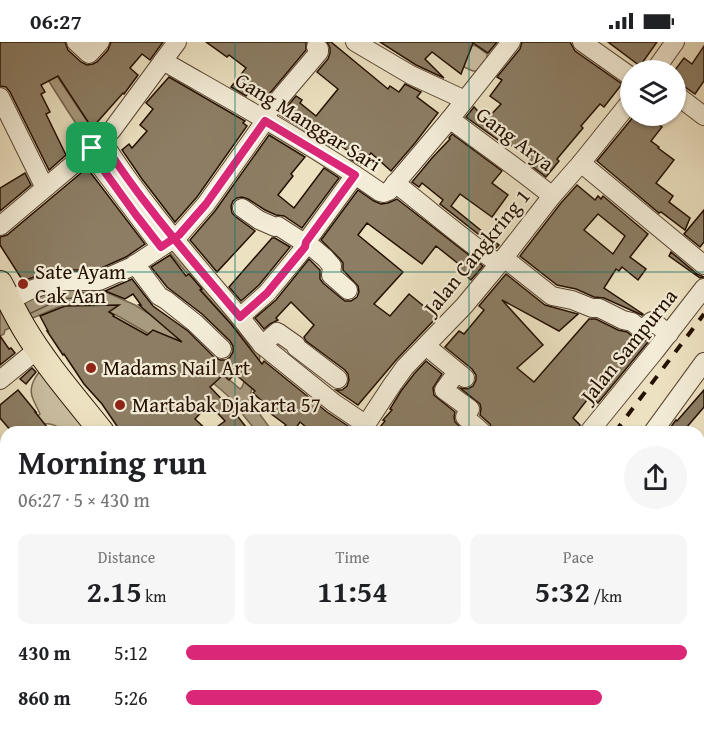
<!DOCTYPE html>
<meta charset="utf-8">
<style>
:root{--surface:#fff;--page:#f6f6f6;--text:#202124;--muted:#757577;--accent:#db2777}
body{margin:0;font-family:"Gentium Book Plus",serif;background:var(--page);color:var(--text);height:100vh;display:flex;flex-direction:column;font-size:22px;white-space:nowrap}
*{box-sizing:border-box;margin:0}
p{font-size:20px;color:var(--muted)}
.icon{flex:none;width:33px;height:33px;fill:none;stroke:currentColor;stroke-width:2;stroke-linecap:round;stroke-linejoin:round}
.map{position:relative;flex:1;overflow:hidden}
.drawer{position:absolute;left:0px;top:384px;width:705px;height:306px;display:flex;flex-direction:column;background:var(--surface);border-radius:18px 18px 0 0;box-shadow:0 2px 4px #0004}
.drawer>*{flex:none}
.fabs{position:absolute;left:620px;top:18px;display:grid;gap:12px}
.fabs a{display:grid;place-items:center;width:66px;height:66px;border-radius:50%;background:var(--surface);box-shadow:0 2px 4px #0004;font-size:30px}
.pin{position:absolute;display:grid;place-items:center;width:51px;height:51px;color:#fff;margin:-26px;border-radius:12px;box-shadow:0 3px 9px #0006}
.round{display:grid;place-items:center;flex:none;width:63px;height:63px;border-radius:32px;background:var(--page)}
.summary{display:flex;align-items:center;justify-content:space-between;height:102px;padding:0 18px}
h1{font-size:33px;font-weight:700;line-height:45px}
.stats{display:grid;grid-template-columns:repeat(3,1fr);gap:9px;height:102px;padding:6px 18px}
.stats div{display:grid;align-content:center;border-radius:12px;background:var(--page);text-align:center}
.stats b{font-size:30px;font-weight:700}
.stats small{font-size:16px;font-weight:400}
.stats p{font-size:16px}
ul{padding:0 18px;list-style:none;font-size:20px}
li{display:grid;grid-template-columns:96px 72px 1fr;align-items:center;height:45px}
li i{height:15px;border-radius:8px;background:var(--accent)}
.status{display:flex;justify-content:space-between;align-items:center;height:42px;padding:0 30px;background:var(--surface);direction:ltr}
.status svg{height:16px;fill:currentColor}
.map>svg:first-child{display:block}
.green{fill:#cabda0;stroke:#786650;stroke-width:1.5}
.water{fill:#a89a7f;stroke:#74634c;stroke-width:1.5}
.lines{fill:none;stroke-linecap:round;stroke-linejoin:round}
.shore{stroke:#665540;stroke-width:1.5}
.building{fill:#8c7d64;stroke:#251000;stroke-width:1.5;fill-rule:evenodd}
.minor-casing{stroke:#574430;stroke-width:20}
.major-casing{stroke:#251000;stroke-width:26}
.minor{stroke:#f3ecd7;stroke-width:18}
.major{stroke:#ece1c1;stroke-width:24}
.rail{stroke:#251000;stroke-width:4;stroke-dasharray:10 10;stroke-linecap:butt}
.route-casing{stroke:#fff;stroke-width:12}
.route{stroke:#db2777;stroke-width:8}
.grid{fill:none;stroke:#0f766e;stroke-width:1.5;stroke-opacity:0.55}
.poi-dot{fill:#8f2418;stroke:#f3ecd7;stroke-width:2}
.labels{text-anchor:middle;stroke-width:4.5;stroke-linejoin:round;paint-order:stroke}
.street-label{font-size:21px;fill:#251000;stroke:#f3ecd7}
.poi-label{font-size:21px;fill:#251000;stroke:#f3ecd7;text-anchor:start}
</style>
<div class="status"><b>06:27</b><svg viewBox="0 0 49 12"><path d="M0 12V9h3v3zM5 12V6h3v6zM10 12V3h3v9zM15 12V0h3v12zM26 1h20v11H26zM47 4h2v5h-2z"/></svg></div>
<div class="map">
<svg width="704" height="690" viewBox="0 0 704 690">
<rect width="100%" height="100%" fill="#ece1c1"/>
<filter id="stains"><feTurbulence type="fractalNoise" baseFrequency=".00333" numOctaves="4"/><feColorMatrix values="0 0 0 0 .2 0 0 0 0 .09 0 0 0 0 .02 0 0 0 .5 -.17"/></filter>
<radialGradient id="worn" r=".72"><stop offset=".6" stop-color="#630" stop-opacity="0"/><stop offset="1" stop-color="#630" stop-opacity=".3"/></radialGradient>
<g class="green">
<polygon points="470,3 476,4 487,12 487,17 477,29 473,29 464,25 462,18"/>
<path d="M41,328L98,390H62C59,384 51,381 45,382L35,376L40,372C38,367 35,362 33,357C28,346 34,336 41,328Z"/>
</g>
<g class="water">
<path d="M37,20L51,25L103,103L260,312L259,323L251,350L250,359L273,390H257L227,353L212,340L149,292L116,273L99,266L87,262L63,263L5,288L4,292L0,294V269L24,255L53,246L99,247L135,263L151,273L182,296L240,347L242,345C247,332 255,317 249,303C222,270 192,239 165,205C119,147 76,84 37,20Z"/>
<polygon points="515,684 560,684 568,690 530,690 528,689 515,690 513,688"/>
</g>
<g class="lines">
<polyline class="shore" points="31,271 61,257 86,255 85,251 79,250"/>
</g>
<g class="building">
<polygon points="0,0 65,0 68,8 81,20 87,23 93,22 97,20 108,8 111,0 163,0 150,18 142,12 130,26 138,33 124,52 123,51 92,86 58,34 41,43 45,50 41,52 50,70 46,72 66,113 49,128 10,50 6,45 0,44"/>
<polygon points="206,0 306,0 306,8 265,57 252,46 246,54 231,45 246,26 229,13 227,15"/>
<polygon points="327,0 331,0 388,47 390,44 399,50 405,42 421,50 417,55 438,71 415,101 391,129 371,111 361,123 350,117 353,113 336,100 332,105 280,73 296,54 302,58 300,61 316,74 338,47 317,30 328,17 330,11 330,6"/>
<polygon points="380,0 497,0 488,11 473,1 461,32 432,10 425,17 444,36 416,23"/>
<polygon points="522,0 570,0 575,9 622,42 604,65 600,62 581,84 583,86 557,117 559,119 546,135 529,122 531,119 507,100 505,103 466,75 474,65 486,78 501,62 490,54 502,38 497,35 520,7"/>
<polygon points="608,0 657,0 640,24"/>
<polygon points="704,4 704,39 695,52 675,38 675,28 684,16 692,22"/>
<polygon points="169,35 245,79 243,81 247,84 197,155 175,180 142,137 122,108 129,102 132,106 147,89 140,83 153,67 146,61"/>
<polygon points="634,74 666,74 658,82 662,85 651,99 659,105 658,106 674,118 656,141 673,154 669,160 690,176 685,188 661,170 659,171 597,119"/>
<polygon points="452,92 502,129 492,141 508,153 492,175 460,152 451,164 499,203 496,206 440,162 443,158 422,141 419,145 412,140 432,116 450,97 449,96"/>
<polygon points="269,93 305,115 291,132 293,134 278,153 294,166 324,126 339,136 302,186 284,174 276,173 265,168 248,157 242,155 237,156 233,159 231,164 232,171 236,175 255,189 217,230 190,198 215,169"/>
<polygon points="87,126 145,202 126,215 97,228 63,228 45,231 23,239 0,203 0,195 7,193"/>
<polygon points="25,131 31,143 0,169 0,146"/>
<path d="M577,143L595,158L598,154L601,157L603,154L648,192L630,215L646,227L638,238L622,225L619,229L616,227L604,246L643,272L642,273L604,256L594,255L576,247L557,243L520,214L561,161ZM598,172L625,194L613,212L584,188Z"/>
<polygon points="358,148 374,159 381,162 388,161 397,157 483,224 471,238 457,226 460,223 436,204 422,222 367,181 358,193 403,230 374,262 390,274 409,252 437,275 397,317 358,363 336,348 342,348 347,344 349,338 348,332 345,328 306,299 304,295 314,283 291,260 276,276 278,278 270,282 264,287 255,276 276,258 309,217 320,228 320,237 323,241 341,256 345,259 351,259 357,255 359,250 358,244 343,228 343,221 340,217 321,198"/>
<polygon points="704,168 704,200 700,205 684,192"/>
<polygon points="272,196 275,196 290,205 259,243 241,259 229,245"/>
<polygon points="671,210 697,232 704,235 700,236 669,214"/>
<polygon points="170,213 186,234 189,232 202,247 200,248 231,282 262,322 264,319 327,370 351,386 350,390 312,390 300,380 293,390 289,390 283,386 286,383 270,371 271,369 269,367 270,366 253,351 255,349 235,332 229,338 223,333 210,345 235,371 250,390 210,390 225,379 209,362 195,377 209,390 121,390 102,362 84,342 64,312 63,313 47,289 48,289 40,274 65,264 119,263 109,270 114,273 113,274 147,293 153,288 182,300 139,263 141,263 133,252 125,257 105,249 132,237 153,264 188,289 214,315 220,318 226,318 230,315 233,310 233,304 230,299 202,272 167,245 151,225"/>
<polygon points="506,232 545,263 578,272 559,289 502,258 543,303 517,326 534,340 589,277 596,277 618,288 627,290 639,299 645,299 653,294 598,361 590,354 573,376 580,383 578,390 493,390 490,382 480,373 481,367 480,362 460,346 468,347 473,344 476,338 476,333 472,327 445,305 459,289 464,292 484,268 479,264"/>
<polygon points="0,294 9,307 11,306 15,311 0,323"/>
<polygon points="426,319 442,332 433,346 434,353 455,370 454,375 455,380 465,390 376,390 385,379 383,378 392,368 390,367 401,349 414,332"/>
<polygon points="32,326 36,330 26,342 20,337"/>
<polygon points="18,348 36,370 35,370 51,390 12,390 0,376 0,363"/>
<polygon points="704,348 704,365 686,386 691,390 667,390 676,378 677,379"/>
</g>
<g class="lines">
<g class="minor-casing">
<g id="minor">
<polyline points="76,0 89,12 100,0"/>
<polyline points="355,0 411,33 465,58"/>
<polyline points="582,0 630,34"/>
<path d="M163,19C236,61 311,102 380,150L384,151L389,149L450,77L511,0"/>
<polyline points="655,28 675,0"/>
<polyline points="675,52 704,74"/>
<polyline points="0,55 45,146"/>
<polyline points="262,77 319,10 319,7 316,5"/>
<path d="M450,77C484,103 519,127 552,154"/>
<path d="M101,97C141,161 192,218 240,275L267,251L305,205L306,200L355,133"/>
<polyline points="89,109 161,205"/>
<polyline points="581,121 704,223"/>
<path d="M395,141C430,168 463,197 499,222"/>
<polyline points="242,166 259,178 275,185 278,184 306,202"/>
<polyline points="0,184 89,109 112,88 177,0"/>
<polyline points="306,200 325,216 332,224 331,233 348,248"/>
<polyline points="504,216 552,254 572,258 592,266 599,266 623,278 632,280 642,288 652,279 669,292"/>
<polyline points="135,222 159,254 166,258 195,281 222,307"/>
<polyline points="9,259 30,248 48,242 65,239 99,239 131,225 163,204 179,193 206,162 265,79"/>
<polyline points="240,275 262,303 334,361 365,382"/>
<polyline points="262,303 277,290 279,291 296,303 296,305 338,337"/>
<polyline points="426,304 465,336"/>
<polyline points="457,330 444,348 470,367 465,375 482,390"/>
<polyline points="0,338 38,307"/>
<polyline points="361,390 392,343 405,325 464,264 499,222 552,154 581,121 630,60"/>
<polyline points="589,390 655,309 704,246"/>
<polyline points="653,390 704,320"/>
<polyline points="699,432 704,430"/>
<polyline points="699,452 704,450"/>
<polyline points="0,520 6,527"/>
<polyline points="0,627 6,632"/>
<polyline points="178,684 186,690"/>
<polyline points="432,684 431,686 433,690"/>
<polyline points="567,684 573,690"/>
<polyline points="67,690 72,684"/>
<polyline points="363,690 369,684"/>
</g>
</g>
<g class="major-casing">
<g id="major">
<path d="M0,241C8,256 15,271 24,286C46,323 75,356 102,390"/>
<polyline points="323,684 328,690"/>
</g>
</g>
<use href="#minor" class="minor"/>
<use href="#major" class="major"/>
<g class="rail">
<polyline points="615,390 704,272"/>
<polyline points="370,690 375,684"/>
<polyline points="387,690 392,684"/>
<polyline points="401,690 405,684"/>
</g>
</g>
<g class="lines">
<g class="route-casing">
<path id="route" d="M92,106L101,97C141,161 192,218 240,275L267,251L305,205L306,200L355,133L265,79L206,162L179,193C173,197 167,201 161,205L136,173L89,108L92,106"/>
</g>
<use href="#route" class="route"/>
</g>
<path class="grid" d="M235,0V390M469,0V390M0,230H704M0,460H6M699,460H704M235,684V690M469,684V690"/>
<g class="poi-dot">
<circle cx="23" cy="242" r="6"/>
<circle cx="91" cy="326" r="6"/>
<circle cx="120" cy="363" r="6"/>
</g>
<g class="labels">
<g class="street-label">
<text transform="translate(308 80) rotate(32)" y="7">Gang Manggar Sari</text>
<text transform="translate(515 97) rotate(37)" y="7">Gang Arya</text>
<text transform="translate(477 210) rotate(-51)" y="7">Jalan Cangkring 1</text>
<text transform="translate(629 304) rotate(-51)" y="7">Jalan Sampurna</text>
</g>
<g class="poi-label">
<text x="35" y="237">Sate Ayam<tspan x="35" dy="24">Cak Aan</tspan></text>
<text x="103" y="333">Madams Nail Art</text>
<text x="132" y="370">Martabak Djakarta 57</text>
</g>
</g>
<rect width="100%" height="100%" filter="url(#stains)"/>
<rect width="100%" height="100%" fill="url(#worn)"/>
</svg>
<div class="fabs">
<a><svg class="icon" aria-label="layers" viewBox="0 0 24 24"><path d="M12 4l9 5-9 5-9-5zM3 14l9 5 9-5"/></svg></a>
</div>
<div class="pin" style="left:92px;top:106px;background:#1e9e55"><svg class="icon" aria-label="arrive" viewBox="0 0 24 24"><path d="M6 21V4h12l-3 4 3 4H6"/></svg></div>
<section class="drawer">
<div class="summary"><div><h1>Morning run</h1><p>06:27 · 5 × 430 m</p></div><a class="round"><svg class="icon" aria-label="share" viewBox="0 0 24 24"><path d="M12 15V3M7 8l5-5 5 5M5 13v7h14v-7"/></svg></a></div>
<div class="stats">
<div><p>Distance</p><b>2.15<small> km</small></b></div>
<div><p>Time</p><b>11:54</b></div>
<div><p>Pace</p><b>5:32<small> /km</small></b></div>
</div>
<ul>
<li><b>430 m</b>5:12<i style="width:100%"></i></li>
<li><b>860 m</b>5:26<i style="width:83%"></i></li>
</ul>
</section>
</div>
